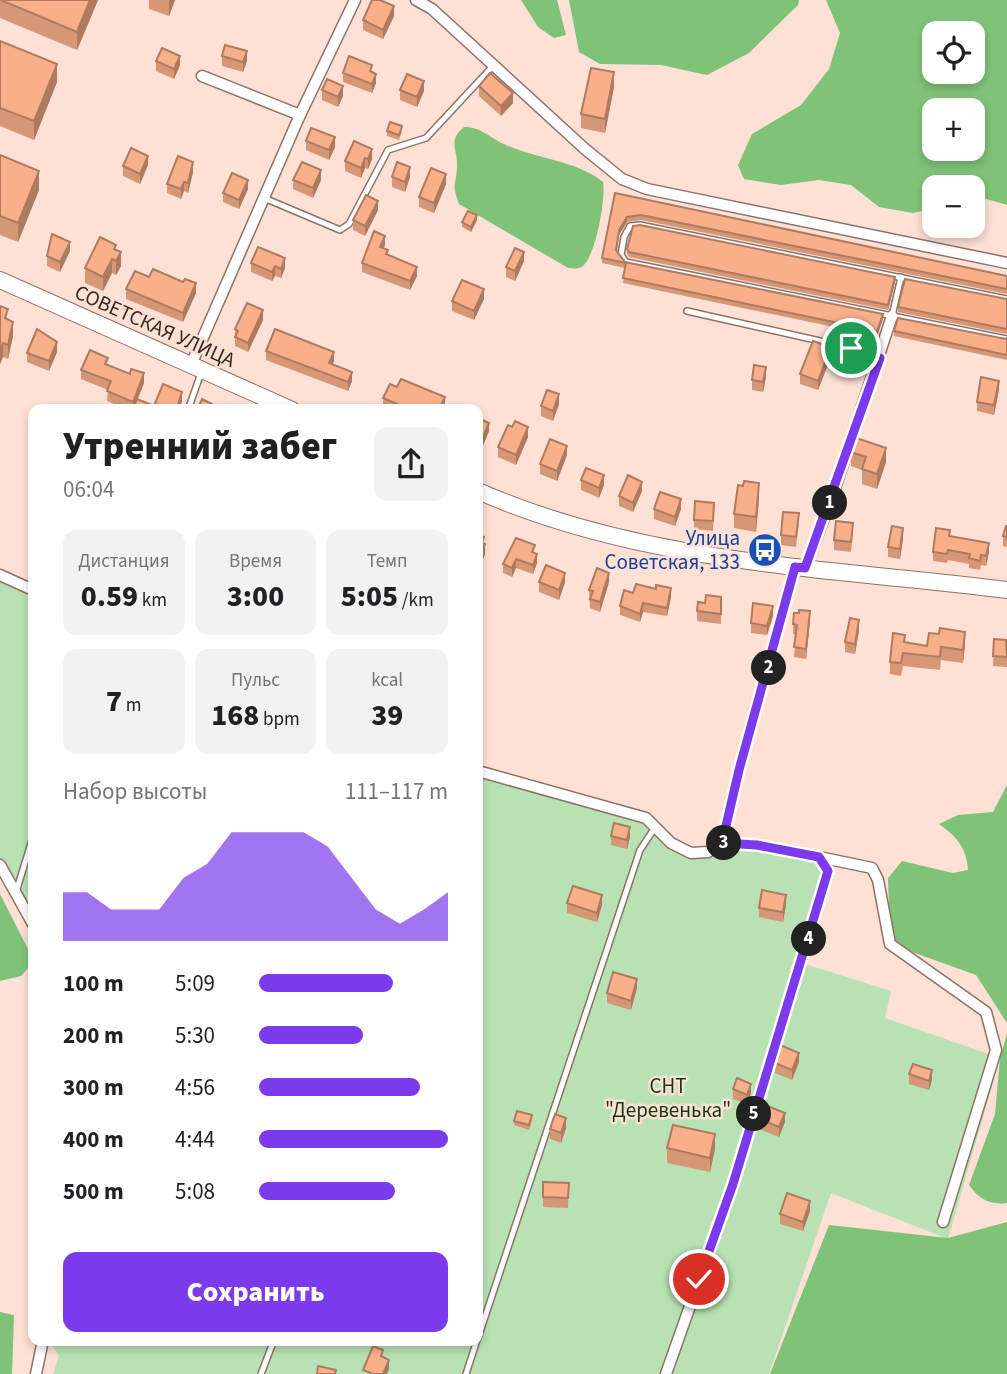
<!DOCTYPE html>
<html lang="ru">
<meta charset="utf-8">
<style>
:root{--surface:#fff;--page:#f2f2f2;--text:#202124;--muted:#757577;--accent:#7c3aed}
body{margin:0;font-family:"Source Sans 3",sans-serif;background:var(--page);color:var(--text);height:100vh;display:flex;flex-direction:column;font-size:26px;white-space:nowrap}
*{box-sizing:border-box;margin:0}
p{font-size:23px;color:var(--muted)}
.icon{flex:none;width:38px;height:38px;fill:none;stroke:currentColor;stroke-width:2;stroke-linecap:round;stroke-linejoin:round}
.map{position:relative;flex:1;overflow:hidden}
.details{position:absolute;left:28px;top:404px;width:455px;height:942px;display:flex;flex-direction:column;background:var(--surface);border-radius:14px;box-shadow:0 4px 10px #0003}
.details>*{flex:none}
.controls{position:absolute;left:922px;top:21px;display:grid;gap:14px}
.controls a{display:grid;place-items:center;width:63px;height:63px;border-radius:14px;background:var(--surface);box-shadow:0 4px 10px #0003;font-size:35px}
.pin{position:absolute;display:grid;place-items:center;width:60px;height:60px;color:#fff;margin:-30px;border:4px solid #fff;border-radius:50%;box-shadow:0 2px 7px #0007}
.km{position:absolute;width:35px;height:35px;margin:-18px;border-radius:50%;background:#222;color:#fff;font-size:19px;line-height:35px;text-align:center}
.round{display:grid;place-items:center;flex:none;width:74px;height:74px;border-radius:14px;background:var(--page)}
.summary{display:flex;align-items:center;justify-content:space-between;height:119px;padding:0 35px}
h1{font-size:38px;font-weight:800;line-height:52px}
.figures{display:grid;grid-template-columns:repeat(3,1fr);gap:10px;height:119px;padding:7px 35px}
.figures div{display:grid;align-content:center;border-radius:14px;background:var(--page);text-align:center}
.figures b{font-size:30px;font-weight:800}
.figures small{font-size:19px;font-weight:400}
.figures p{font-size:19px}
.chart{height:196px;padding:14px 35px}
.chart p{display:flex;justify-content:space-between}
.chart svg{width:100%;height:126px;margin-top:7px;fill:var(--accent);opacity:.7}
.action{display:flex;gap:14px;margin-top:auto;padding:14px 35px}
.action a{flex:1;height:80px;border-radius:14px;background:var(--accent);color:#fff;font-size:28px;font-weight:800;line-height:80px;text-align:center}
ul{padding:0 35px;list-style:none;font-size:23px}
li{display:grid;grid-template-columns:112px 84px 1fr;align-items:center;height:52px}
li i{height:18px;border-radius:9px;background:var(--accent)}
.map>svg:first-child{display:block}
.green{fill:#b8e2b4}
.forest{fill:#7fc379;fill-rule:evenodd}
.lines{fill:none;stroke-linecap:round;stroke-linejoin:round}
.lane-casing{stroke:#8d7268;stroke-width:8}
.street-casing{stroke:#8d7268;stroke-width:13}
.secondary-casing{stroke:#8d7268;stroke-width:18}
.lane{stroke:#fff;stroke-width:5}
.street{stroke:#fff;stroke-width:10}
.secondary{stroke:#fff;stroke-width:16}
.wall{fill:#d69777}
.shaded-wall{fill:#ae7b61}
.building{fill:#f9b08a;stroke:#ae7b61;stroke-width:2}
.route-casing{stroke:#fff;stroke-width:14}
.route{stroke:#7c3aed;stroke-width:9}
.labels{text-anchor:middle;stroke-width:5;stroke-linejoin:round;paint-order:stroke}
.street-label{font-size:21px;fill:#352a25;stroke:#fee0d4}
.transit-label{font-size:21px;fill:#164399;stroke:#fee0d4;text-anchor:end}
.park-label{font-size:21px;fill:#0e3d0c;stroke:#fee0d4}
</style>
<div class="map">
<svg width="1007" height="1374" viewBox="0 0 1007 1374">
<rect width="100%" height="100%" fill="#fee0d4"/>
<g class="green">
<polygon points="0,575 33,590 33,924 0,865"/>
<polygon points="478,771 646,818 691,853 722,843 819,857 828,871 802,963 891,991 885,1018 1000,1058 948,1239 831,1193 769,1374 53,1374 59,1356 52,1345 55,1340 478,1340"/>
</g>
<g class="forest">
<polygon points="521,0 557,0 566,35 554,38 538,27"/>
<polygon points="569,0 799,0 798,5 749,53 707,75 661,65 600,64 579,52"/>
<path d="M826,0H1007V205L973,195V187H934V208L913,213L879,207L851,185L819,180L781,185L744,179L738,165L752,134L801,105L829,69L840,33ZM934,33H973V72H934ZM934,110H973V149H934Z"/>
<path d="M464,127C482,127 488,137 504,144C535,159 576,160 603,182C606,198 596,253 584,265C579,270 574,268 568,268L459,204C451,182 456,187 457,167C458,149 447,141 464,127Z"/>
<path d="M1007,785V1023L976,975L890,944L888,878L902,861L953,873L968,870C967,848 956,836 939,824L958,815L993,812Z"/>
<polygon points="0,894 28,949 29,967 21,976 0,981"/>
<path d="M1007,1034V1203C989,1205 979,1199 969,1185L995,1114L1000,1058Z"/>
<polygon points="1007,1222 1007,1374 770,1374 829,1225 948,1238"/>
<polygon points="0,1312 14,1315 12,1374 0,1374"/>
</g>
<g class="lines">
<g class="lane-casing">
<g id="lane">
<polyline points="264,198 340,230 349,224 388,150 426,138 494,65"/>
<polyline points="1007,299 640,225 630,226 624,237 621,255 626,262 1007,339"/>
<polyline points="687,311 851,348 880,358"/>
<polyline points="892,316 901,277"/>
<polyline points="188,410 201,373"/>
<polyline points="16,892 33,837"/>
<polyline points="478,1338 640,850 654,829"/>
<polyline points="261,1374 274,1340"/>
<polyline points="466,1374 477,1340"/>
</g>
</g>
<g class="street-casing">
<g id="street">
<polyline points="416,0 432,9 585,149 622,179 647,189 1007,263"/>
<polyline points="202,76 300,115"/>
<polyline points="191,365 300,115 355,0"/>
<polyline points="805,568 833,494 892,316"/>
<polyline points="0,575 33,590"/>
<polyline points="478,771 646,818 671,843 691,853 708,852 722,843 739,770 795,567"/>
<polyline points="819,857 872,868 878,880 890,944 986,1012 996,1050 943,1222"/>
<polyline points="0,865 33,924"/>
<polyline points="36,1374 43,1340"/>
<polyline points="666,1374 733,1184 828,871 819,857 757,845 722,843"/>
</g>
</g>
<g class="secondary-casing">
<g id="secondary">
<polyline points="0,280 292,410"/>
<path d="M478,491C644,564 829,568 1007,590"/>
</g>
</g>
<use href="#lane" class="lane"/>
<use href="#street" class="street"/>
<use href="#secondary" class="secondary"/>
</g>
<g class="wall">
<polygon points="0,0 98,0 77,50 0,18"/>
<polygon points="149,0 175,0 169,16 149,9"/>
<polygon points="394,16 383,39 363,30 363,20"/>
<polygon points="0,41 57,82 34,140 0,126"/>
<polygon points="222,56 247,61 243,72 222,66"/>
<polygon points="156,61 180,65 174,79 156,71"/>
<polygon points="343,73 376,83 372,93 343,82"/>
<polygon points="479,86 513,103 501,116 479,96"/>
<polygon points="614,87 605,133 581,128 581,114"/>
<polygon points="322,90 343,96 338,107 322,100"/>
<polygon points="400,90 424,91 417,107 400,100"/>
<polygon points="387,131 402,131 399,140 387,136"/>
<polygon points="306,141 335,147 329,160 306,150"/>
<polygon points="354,141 372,159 368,169 365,168 361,178 345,171 345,161"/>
<polygon points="0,155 39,190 18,242 0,235"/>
<polygon points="148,165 140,184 123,176 123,166"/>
<polygon points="193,172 188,193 184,191 181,199 167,193 167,184"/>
<polygon points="392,177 410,177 405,192 392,187"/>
<polygon points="293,180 321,180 313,198 293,189"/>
<polygon points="446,184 434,213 419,207 419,197"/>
<polygon points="248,189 239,209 223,202 223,193"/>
<polygon points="615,193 1007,276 1007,294 641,220 627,222 619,235 617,251 625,262 883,319 877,336 623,283 625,268 602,263 602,258"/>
<polygon points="378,210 365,236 353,230 353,220"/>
<polygon points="477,220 471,232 462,227 462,222"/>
<polygon points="385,245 383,249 388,255 417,276 410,290 362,272 362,263"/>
<polygon points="627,249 895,282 888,310 629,257 627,254"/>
<polygon points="116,250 121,266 116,275 112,273 103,291 85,283 85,268"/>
<polygon points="70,251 60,272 47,266 47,256"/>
<polygon points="524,261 515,281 506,277 506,267"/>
<polygon points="251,263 285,268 281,278 275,276 272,281 251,272"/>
<polygon points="149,277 196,293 183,322 126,299 126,289"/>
<polygon points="484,299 474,320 452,311 452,301"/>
<polygon points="1006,299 1007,299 1007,334 898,312 898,307"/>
<polygon points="0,306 8,320 13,336 8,359 3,357 0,364"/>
<polygon points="263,320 248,352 235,346 235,329"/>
<polygon points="894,331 1007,338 1007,360 894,336"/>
<polygon points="266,351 334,361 332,364 352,381 348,391 266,360"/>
<polygon points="57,352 49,371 27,362 27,353"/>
<polygon points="831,357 818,390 800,384 800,374"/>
<polygon points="108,365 144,383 138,399 154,406 182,401 179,410 128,410 107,401 108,390 81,379 81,370"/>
<polygon points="766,377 763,392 752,390 752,380"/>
<polygon points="999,390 994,415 977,411 977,402"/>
<polygon points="383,398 445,407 444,410 388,410 383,408"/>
<polygon points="559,404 553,421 541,416 541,406"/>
<polygon points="478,418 489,431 481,450 478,448"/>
<polygon points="512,427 528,437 516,465 498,457 498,447"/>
<polygon points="851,452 886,462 877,489 862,484 862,470 851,466"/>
<polygon points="567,455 557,481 540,474 540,464"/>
<polygon points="581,480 604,485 599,498 581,490"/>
<polygon points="642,491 633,512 619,506 619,496"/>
<polygon points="759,498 756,532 734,528 734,514"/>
<polygon points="654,509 681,509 675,526 654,519"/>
<polygon points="714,512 713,531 694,529 694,520"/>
<polygon points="799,523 796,547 781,545 781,535"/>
<polygon points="1007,526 1007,547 1003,546 1003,536"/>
<polygon points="853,533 851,552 834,550 834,540"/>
<polygon points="478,535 484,544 485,554 480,567 478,566"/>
<polygon points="950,536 989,552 986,566 981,565 980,570 969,568 969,564 948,560 947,563 933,561 933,552"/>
<polygon points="516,538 537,563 533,574 516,568 512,577 503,573 503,564"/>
<polygon points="903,538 900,559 888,557 888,547"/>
<polygon points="539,582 565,582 559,600 539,592"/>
<polygon points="609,582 600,612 590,608 589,590"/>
<polygon points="656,589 671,597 667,616 643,612 640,622 620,615 620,606 633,593"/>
<polygon points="721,597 721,624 697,621 697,611 705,603"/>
<polygon points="773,616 767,635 751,633 751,623"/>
<polygon points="810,621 806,659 794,657 796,634 793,634 793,624"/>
<polygon points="859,630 855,654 845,652 845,642"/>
<polygon points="994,639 1007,643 1007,667 993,666"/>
<polygon points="905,642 927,646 965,644 963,663 941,660 940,670 903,666 901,676 890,674 890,662"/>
<polygon points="611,836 630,837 627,849 611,845"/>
<polygon points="567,903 602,905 597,922 567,913"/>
<polygon points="786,905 783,922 759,917 759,908"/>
<polygon points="637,988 631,1010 607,1003 607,993"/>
<polygon points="799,1062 792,1080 775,1073 775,1063"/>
<polygon points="909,1074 932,1080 929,1090 909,1084"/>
<polygon points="733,1089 751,1093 747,1104 733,1099"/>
<polygon points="759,1119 785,1122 779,1137 759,1129"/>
<polygon points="532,1120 529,1130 514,1125 514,1121"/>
<polygon points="566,1128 561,1143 550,1139 550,1129"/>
<polygon points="667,1148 715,1149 710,1172 667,1163"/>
<polygon points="543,1182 569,1183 568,1208 543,1207"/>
<polygon points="810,1211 803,1231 780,1224 780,1214"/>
</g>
<g class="shaded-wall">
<polygon points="90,0 98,0 77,50 77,32"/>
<polygon points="170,0 175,0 169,16 169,2"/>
<polygon points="394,6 394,16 383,39 383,30"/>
<polygon points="247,51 247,61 243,72 243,62"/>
<polygon points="180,56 180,65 174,79 174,69"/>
<polygon points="57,64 57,82 34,140 34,121"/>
<polygon points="614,72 614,87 605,133 605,119"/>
<polygon points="376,74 376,83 372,93 372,84"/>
<polygon points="424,81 424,91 417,107 417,97"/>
<polygon points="343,86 343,96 338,107 338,97"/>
<polygon points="513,93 513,103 501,116 501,106"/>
<polygon points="335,137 335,147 329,160 329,150"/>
<polygon points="372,149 372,159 368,169 368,159"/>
<polygon points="148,156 148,165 140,184 140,174"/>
<polygon points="365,158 365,168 361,178 361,168"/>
<polygon points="193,162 193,172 188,193 188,183"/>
<polygon points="410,167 410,177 405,192 405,182"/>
<polygon points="321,170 321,180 313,198 313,188"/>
<polygon points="39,171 39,190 18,242 18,223"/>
<polygon points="446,174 446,184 434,213 434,203"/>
<polygon points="248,180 248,189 239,209 239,200"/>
<polygon points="184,182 184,191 181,199 181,189"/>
<polygon points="378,201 378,210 365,236 365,226"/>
<polygon points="477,215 477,220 471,232 471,227"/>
<polygon points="627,217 627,222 619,235 616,255 619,230"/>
<polygon points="385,236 385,245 380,256 380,247"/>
<polygon points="70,242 70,251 60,272 60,262"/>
<polygon points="121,252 121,266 116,275 116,261"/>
<polygon points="524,252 524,261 515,281 515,271"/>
<polygon points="285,258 285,268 281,278 281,269"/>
<polygon points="112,259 112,273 103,291 103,277"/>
<polygon points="275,266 275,276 272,281 272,272"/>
<polygon points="417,267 417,276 410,290 410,281"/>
<polygon points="895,277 895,282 888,310 888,305"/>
<polygon points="196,283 196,293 183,322 183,313"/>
<polygon points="484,289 484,299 474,320 474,311"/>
<polygon points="263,310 263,320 248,352 248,343"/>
<polygon points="883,314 883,319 877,336 877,331"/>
<polygon points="13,322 13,336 8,359 8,345"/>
<polygon points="57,342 57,352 49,371 49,361"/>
<polygon points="3,343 3,357 0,364 0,350"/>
<polygon points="831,347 831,357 818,390 818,381"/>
<polygon points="334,352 334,361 329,372 329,363"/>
<polygon points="766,367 766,377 763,392 763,382"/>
<polygon points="352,372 352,381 348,391 348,382"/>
<polygon points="144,373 144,383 133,410 133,402"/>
<polygon points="999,381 999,390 994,415 994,405"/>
<polygon points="182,392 182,401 179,410 176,410"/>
<polygon points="559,394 559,404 553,421 553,411"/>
<polygon points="445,397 445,407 444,410 439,410"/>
<polygon points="489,423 489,431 481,450 481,442"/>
<polygon points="528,427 528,437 516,465 516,455"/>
<polygon points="567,446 567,455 557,481 557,471"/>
<polygon points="886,448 886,462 877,489 877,474"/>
<polygon points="604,475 604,485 599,498 599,488"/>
<polygon points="642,482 642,491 633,512 633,503"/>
<polygon points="759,483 759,498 756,532 756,517"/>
<polygon points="681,499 681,509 675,526 675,517"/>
<polygon points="903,528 903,538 900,559 900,549"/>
<polygon points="989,543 989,552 986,566 986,556"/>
<polygon points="485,544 485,554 480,567 480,557"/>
<polygon points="537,554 537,563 533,574 533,565"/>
<polygon points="516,559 516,568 512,577 512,568"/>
<polygon points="565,573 565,582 559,600 559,590"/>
<polygon points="609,573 609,582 600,612 600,602"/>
<polygon points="671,588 671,597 667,616 667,608"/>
<polygon points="643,603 643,612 640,622 640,614"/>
<polygon points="773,606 773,616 767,635 767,626"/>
<polygon points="810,611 810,621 806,659 806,649"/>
<polygon points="859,620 859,630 855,654 855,644"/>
<polygon points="965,632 965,644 963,663 963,650"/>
<polygon points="630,827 630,837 627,849 627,840"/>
<polygon points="602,895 602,905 597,922 597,913"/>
<polygon points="786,895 786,905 783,922 783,912"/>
<polygon points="637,979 637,988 631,1010 631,1001"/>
<polygon points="799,1053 799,1062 792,1080 792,1070"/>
<polygon points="932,1070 932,1080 929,1090 929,1081"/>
<polygon points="751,1084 751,1093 747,1104 747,1095"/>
<polygon points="785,1113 785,1122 779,1137 779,1127"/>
<polygon points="566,1118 566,1128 561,1143 561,1133"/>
<polygon points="715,1134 715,1149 710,1172 710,1158"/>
<polygon points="810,1201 810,1211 803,1231 803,1222"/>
<polygon points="389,1360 389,1369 387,1374 383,1374"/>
</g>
<g class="building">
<polygon points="1,0 90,0 77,32"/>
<polygon points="372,0 380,0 394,6 383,30 363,20"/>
<polygon points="0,41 57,64 34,121 0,108"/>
<polygon points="225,45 247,51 243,62 222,56"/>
<polygon points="162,48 180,56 174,69 156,61"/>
<polygon points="349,56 372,65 370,71 376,74 372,84 343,73"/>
<polygon points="591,68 614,72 605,119 581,114"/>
<polygon points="490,73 513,93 501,106 479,86"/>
<polygon points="407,74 424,81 417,97 400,90"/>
<polygon points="327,79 343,86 338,97 322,90"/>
<polygon points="390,122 402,126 399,135 387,131"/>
<polygon points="311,128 335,137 329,150 306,141"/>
<polygon points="354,141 372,149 368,159 365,158 361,168 345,161"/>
<polygon points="131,148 148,156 140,174 123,166"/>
<polygon points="0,155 39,171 18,223 0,216"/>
<polygon points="178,156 193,162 188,183 184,182 181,189 167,184"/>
<polygon points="302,162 321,170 313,188 293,180"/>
<polygon points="397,162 410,167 405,182 392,177"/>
<polygon points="431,168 446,174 434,203 419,197"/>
<polygon points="232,173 248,180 239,200 223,193"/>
<polygon points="615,193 1007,276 1007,289 641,215 627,217 619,230 616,250 625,262 883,314 877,331 623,278 626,263 602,258"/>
<polygon points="366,195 378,201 365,226 353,220"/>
<polygon points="468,211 477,215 471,227 462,222"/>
<polygon points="640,225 895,277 888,305 629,252 627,249 633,226"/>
<polygon points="374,231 385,236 380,247 388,250 386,254 417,267 410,281 362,263"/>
<polygon points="52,234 70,242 60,262 47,256"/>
<polygon points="100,237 116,245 114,249 121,252 116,261 112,259 103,277 85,268"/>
<polygon points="258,247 285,258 281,269 275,266 272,272 251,263"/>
<polygon points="515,248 524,252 515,271 506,267"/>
<polygon points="153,269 183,282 185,279 196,283 183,313 126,289 135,271 149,277"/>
<polygon points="905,279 1007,299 1007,329 898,307"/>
<polygon points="462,280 484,289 474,311 452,301"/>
<polygon points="247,303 263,310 248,343 235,337 238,331 235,329"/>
<polygon points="0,306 8,309 5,318 13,322 8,345 3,343 0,350"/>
<polygon points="898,318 1006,339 1007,338 1007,355 894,331"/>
<polygon points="37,329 57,342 49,361 27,353"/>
<polygon points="275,329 334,352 329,363 352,372 348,382 266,351"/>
<polygon points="813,341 831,347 818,381 800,374"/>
<polygon points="90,350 108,358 105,364 130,374 131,369 144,373 133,402 107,391 111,381 81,370"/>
<polygon points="754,365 766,367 763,382 752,380"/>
<polygon points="981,377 999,381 994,405 977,402"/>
<polygon points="401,379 445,397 439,410 411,410 383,398 390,384 397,387"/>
<polygon points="163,384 182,392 176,410 162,410 154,407 153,410 133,410 137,399 154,406"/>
<polygon points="547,390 559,394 553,411 541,406"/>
<polygon points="202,399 216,406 215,410 197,410"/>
<polygon points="478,418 489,423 481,442 478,440"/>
<polygon points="515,421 528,427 516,455 498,447 508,425 512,427"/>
<polygon points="856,438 886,448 877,474 862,469 866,457 851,452"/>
<polygon points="550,439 567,446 557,471 540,464"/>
<polygon points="586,468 604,475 599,488 581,480"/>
<polygon points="628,475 642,482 633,503 619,496"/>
<polygon points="744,481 759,483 756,517 734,514 738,485 743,486"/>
<polygon points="660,492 681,499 675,517 654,509"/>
<polygon points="695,501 714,503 713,521 694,520"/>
<polygon points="783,512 799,513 796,537 781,535"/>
<polygon points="836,521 853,523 851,542 834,540"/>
<polygon points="892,526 903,528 900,549 888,547"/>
<polygon points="1006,526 1007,526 1007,537 1003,536"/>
<polygon points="936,528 950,530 949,536 989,543 986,556 981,555 980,561 969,558 970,554 948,550 947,554 933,552"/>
<polygon points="478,535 484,537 482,543 485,544 480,557 478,556"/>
<polygon points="516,538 535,545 532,552 537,554 533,565 516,559 512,568 503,564"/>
<polygon points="546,565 565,573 559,590 539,582"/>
<polygon points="597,568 609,573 600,602 590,599 593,591 589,590"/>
<polygon points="636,584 656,589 656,585 671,588 667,608 643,603 640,614 620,606 624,590 633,593"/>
<polygon points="706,595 721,597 721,614 697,611 698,602 705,603"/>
<polygon points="753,603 773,606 767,626 751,623"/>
<polygon points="799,610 810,611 806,649 794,647 797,625 793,624 794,613 799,613"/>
<polygon points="850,618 859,620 855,644 845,642"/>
<polygon points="940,628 965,632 963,650 941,647 940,657 903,653 901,663 890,662 893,633 905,635 904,642 927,646 929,633 939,634"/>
<polygon points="994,639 1006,640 1007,657 993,656"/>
<polygon points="614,823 630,827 627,840 611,836"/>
<polygon points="573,886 602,895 597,913 567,903"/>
<polygon points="762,890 786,895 783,912 759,908"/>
<polygon points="613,972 637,979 631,1001 607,993"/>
<polygon points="780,1045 799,1053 792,1070 775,1063"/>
<polygon points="913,1064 932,1070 929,1081 909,1074"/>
<polygon points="737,1078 751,1084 747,1095 733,1089"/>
<polygon points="765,1105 785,1113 779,1127 759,1119"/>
<polygon points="517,1111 532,1115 529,1125 514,1121"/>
<polygon points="555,1114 566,1118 561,1133 550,1129"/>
<polygon points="673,1125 715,1134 710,1158 667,1148"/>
<polygon points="543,1182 569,1183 568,1198 543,1197"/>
<polygon points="787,1193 810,1201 803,1222 780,1214"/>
<polygon points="373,1346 383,1350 381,1356 389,1360 383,1374 373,1374 363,1370"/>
<polygon points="318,1366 336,1370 335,1374 317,1374"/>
</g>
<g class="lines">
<g class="route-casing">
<polyline id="route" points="699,1279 733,1184 828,871 819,857 757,845 722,843 739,770 795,567 805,568 880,358 851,348"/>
</g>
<use href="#route" class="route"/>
</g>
<defs>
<g id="bus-disc" transform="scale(1.75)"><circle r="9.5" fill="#1a4fb4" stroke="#fee0d4"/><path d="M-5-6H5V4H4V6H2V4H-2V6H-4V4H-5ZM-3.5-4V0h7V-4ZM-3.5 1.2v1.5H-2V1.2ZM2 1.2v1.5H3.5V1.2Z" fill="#fff"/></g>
</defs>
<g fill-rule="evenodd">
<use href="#bus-disc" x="765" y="550"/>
</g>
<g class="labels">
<g class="street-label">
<text transform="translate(155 326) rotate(24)" y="7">СОВЕТСКАЯ УЛИЦА</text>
</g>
<g class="transit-label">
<text x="740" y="545">Улица<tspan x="740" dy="24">Советская, 133</tspan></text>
</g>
<g class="park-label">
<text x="668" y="1093">СНТ<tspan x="668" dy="24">"Деревенька"</tspan></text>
</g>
</g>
</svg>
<div class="controls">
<a><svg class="icon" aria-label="locate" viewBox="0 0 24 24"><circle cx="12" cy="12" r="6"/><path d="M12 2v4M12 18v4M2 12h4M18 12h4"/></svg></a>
<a>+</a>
<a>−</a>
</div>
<div class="pin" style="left:851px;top:348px;background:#1e9e55"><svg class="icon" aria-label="arrive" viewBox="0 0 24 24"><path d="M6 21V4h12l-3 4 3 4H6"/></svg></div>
<div class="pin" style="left:699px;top:1279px;background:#d93025"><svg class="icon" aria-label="check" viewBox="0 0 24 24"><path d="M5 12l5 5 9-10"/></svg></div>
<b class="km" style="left:830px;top:503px">1</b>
<b class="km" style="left:769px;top:668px">2</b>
<b class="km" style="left:724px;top:843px">3</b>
<b class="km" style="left:809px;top:939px">4</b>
<b class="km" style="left:754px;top:1114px">5</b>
<section class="details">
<div class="summary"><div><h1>Утренний забег</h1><p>06:04</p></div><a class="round"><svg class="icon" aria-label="share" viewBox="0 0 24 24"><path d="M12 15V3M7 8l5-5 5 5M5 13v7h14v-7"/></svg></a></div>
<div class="figures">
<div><p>Дистанция</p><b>0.59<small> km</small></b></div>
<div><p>Время</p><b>3:00</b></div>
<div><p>Темп</p><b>5:05<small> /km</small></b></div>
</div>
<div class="figures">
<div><b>7<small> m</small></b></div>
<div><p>Пульс</p><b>168<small> bpm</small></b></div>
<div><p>kcal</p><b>39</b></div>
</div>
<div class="chart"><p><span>Набор высоты</span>111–117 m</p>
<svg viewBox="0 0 160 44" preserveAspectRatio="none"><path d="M0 44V27L10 27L20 33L30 33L40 33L50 22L60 17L70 6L80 6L90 6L100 6L110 11L120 22L130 33L140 38L150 33L160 27V44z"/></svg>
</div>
<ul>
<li><b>100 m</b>5:09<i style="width:71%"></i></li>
<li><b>200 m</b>5:30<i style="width:55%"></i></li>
<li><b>300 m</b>4:56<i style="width:85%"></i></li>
<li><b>400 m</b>4:44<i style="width:100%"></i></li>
<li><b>500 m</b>5:08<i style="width:72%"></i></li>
</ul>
<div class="action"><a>Сохранить</a></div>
</section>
</div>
